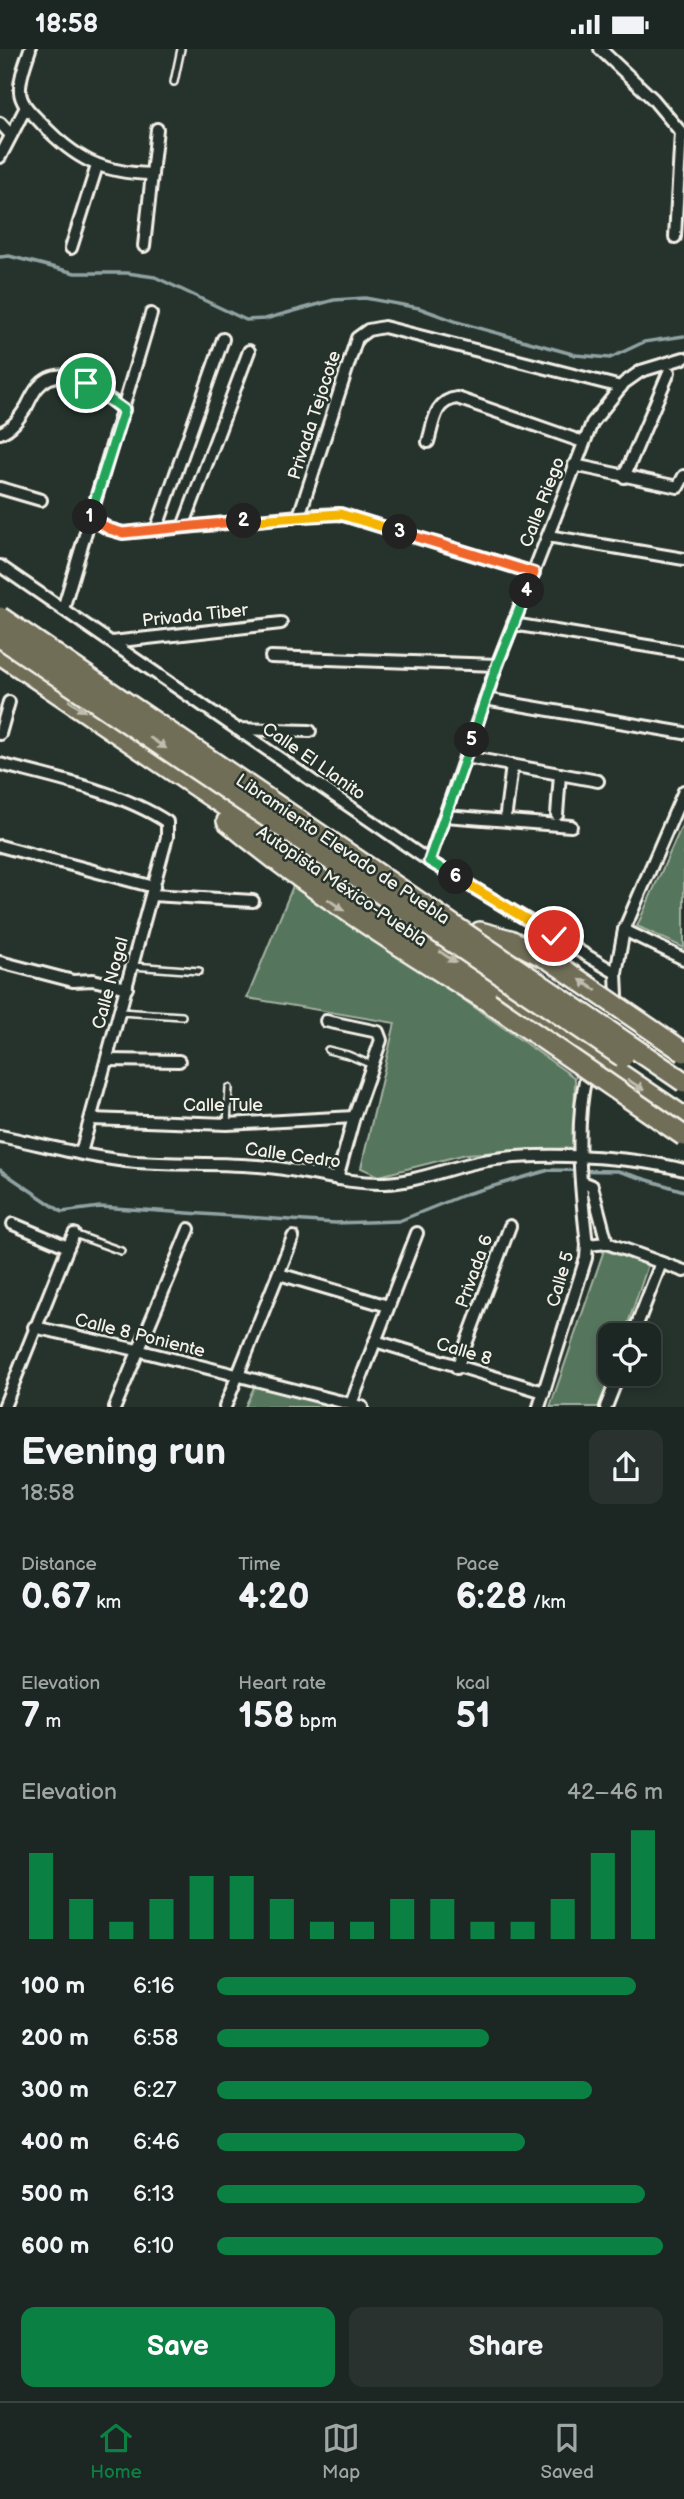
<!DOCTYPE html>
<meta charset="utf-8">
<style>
:root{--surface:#1c2622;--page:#29322f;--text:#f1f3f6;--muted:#a0a5a5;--line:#3a4340;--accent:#0b8043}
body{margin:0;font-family:"Balsamiq Sans",sans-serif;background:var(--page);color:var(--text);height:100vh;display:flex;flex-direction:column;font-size:26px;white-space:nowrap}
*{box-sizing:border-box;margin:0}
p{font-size:23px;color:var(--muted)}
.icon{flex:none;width:38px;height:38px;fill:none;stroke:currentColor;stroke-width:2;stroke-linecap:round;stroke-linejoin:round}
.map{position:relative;height:1358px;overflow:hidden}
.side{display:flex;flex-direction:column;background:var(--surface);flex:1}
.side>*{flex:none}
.tools{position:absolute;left:598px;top:1274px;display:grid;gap:14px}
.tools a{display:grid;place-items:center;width:63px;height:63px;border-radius:14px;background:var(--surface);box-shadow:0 4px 10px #0003,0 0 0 2px var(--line);font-size:35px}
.pin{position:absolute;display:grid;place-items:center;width:60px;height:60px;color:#fff;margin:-30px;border:4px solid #fff;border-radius:50%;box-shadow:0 2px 7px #0007}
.km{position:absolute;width:35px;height:35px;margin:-18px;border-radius:50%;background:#222;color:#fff;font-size:19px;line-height:35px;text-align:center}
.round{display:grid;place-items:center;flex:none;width:74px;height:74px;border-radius:14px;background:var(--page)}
.summary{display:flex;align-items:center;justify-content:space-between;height:119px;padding:0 21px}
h1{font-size:38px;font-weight:800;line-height:52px}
.figures{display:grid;grid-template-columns:repeat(3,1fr);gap:10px;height:119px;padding:7px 21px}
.figures div{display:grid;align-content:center}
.figures b{font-size:35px;font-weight:800}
.figures small{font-size:19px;font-weight:400}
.figures p{font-size:19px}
.chart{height:196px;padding:14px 21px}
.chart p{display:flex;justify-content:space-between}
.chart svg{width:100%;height:126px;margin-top:7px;stroke:var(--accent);stroke-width:6}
.action{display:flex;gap:14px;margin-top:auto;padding:14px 21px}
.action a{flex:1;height:80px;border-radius:14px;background:var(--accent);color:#fff;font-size:28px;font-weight:800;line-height:80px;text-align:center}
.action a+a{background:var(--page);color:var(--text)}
ul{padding:0 21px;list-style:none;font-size:23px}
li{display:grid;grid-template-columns:112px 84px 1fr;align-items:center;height:52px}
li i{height:18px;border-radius:9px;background:var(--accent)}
.status{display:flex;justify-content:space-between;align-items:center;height:49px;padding:0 35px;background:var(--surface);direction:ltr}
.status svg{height:19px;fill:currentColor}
.menu{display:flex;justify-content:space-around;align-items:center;height:98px;border-top:2px solid var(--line);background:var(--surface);font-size:19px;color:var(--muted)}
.menu a{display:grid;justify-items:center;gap:4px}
.menu .on{color:var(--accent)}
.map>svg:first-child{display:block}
.green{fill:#56755d;stroke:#a5b3a2;stroke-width:2}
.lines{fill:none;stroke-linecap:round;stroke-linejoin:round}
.stream{stroke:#90a2a2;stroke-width:3.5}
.lane-casing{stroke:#f4f1e8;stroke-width:10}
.street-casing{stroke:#f4f1e8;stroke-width:16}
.highway-casing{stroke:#f4f1e8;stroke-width:24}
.lane{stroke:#26332d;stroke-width:5}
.street{stroke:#26332d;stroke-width:10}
.highway{stroke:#716e59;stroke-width:19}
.highway-bridge-casing{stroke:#f4f1e8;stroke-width:24;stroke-linecap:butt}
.highway-bridge{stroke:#716e59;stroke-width:19}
.oneway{fill:#c0bdaf}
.split-1-casing{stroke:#fff;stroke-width:14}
.split-2-casing{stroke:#fff;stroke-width:14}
.split-3-casing{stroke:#fff;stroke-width:14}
.split-4-casing{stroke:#fff;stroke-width:14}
.split-5-casing{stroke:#fff;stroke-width:14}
.split-6-casing{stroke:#fff;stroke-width:14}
.split-7-casing{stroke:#fff;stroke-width:14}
.split-1{stroke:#22a559;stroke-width:9}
.split-2{stroke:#f0652b;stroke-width:9}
.split-3{stroke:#f5b400;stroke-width:9}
.split-4{stroke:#f0652b;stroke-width:9}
.split-5{stroke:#22a559;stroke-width:9}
.split-6{stroke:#22a559;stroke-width:9}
.split-7{stroke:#f5b400;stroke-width:9}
.labels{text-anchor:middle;stroke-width:5;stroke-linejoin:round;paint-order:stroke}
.street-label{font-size:18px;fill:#f4f1e8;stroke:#26332d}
</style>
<div class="status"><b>18:58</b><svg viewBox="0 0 49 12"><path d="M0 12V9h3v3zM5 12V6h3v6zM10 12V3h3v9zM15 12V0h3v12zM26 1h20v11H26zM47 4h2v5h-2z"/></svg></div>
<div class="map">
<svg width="684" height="1358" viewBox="0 0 684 1358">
<rect width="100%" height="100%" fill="#26332d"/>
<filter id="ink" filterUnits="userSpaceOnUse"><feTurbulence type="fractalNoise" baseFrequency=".0143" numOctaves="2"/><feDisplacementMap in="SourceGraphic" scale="14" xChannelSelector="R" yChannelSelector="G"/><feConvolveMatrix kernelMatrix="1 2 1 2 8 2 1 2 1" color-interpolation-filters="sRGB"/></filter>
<g filter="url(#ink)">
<g class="green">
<polygon points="684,772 684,899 637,877"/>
<polygon points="295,832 575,1029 574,1099 466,1105 379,1127 361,1119 395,974 247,949"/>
<polygon points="604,1201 648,1216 624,1286 611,1286 611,1325 599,1358 550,1358"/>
<polygon points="255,1336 331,1355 330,1358 245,1358"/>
</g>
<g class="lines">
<g class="stream">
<polyline points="0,208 9,207 75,224 127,224 155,228 246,271 265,270 334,251 365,249 419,259 457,273 576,306 610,309 644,293 684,287"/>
<polyline points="0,1121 62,1163 100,1158 335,1174 399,1172 466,1145 549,1121 618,1122 684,1142"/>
</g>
<g class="lane-casing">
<g id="lane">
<polyline points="174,33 181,0"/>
<polyline points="133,917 199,922"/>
<polyline points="120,963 182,967"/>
<polyline points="328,1001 348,1006 372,1016"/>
<polyline points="227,1075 229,1039"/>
<polyline points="74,1185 121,1202"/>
</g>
</g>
<g class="street-casing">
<g id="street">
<path d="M30,0C26,13 19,29 20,43C21,56 33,65 41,74C75,110 102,124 152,125"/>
<polyline points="600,0 653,50 684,87"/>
<polyline points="0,74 11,86"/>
<polyline points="0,108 26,58"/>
<polyline points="675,188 681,83"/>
<polyline points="144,197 157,80"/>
<polyline points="71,199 97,117"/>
<path d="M0,384C13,379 19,369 27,357C30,351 33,344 38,338C64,308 102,345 124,361"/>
<path d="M428,393C434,373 434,352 457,349L583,393"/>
<polyline points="574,416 678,438 684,427"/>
<polyline points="624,428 669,323"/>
<polyline points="0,439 41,451"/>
<polyline points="299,467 357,289 368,281 384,278 621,338"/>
<polyline points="90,469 109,480 123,484 299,467 340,465 534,524"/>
<polyline points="183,478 249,302"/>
<polyline points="156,481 223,290"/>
<polyline points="548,487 684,510"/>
<polyline points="0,517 429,812 616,924"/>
<polyline points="63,560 151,265"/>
<polyline points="513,575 684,603"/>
<polyline points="112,593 281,574"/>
<polyline points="271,608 497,616"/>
<polyline points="485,650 684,684"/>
<polyline points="237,680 310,682"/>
<polyline points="0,685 9,653"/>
<polyline points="466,708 598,732"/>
<path d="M0,715C53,729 122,743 167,773V788L81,1104"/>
<polyline points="506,764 512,716"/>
<polyline points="557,766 560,725"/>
<polyline points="445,767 571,777"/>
<polyline points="0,797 154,838"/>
<polyline points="429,812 497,616 592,374 624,334 641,322 684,309"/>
<polyline points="152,846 253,852"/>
<polyline points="624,881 684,910"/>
<polyline points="0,913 73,932 93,931 127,939"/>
<polyline points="617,947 616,924 624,881 684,742"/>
<polyline points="326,972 378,983 381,991 354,1068 337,1130"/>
<polyline points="107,1011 179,1012"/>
<polyline points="91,1070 227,1075 354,1068"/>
<path d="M0,1087C45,1096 90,1109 136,1113C180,1116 225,1113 269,1118C308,1122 345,1135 385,1134C418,1133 450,1118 483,1112C537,1102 631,1107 684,1121"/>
<polyline points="582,1133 592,1137 607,1194"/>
<polyline points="13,1175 68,1198 74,1185"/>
<polyline points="587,1196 607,1194 684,1222"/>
<polyline points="279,1225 388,1257"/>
<polyline points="34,1278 137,1301 362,1358"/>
<polyline points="633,1286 661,1214"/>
<polyline points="375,1292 544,1343"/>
<polyline points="457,1319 510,1177"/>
<polyline points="351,1355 417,1184"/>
<polyline points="4,1358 68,1198"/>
<polyline points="115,1358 189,1180"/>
<polyline points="225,1358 293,1188"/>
<path d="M539,1358L586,1209L587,1196C581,1143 574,1079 586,1027"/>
<polyline points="606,1358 619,1325"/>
</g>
</g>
<g class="highway-casing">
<g id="highway">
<polyline points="0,605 684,1068"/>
<path d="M227,772C309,841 399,897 489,953"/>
<polyline points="480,883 510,891 550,911"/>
</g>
</g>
<use href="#lane" class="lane"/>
<use href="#street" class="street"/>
<use href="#highway" class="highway"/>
<g class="highway-bridge-casing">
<g id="highway-bridge">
<polyline points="0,568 684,1033"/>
<polyline points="0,588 623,1008"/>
<polyline points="550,911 684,1003"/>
<polyline points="489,953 684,1087"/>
</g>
</g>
<use href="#highway-bridge" class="highway-bridge"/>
</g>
<defs><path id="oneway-solid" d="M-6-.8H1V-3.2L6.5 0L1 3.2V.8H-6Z" transform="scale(1.75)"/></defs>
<g class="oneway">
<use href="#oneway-solid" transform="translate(77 657) rotate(34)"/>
<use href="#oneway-solid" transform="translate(158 694) rotate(34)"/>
<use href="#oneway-solid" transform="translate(336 856) rotate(35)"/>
<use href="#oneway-solid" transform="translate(448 908) rotate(34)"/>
<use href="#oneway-solid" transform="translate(588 936) rotate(-146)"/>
<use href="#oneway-solid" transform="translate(636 1036) rotate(34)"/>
</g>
</g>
<g class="lines" filter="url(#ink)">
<g class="split-1-casing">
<polyline id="split-1" points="86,334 124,361 90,468"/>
</g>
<g class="split-2-casing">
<polyline id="split-2" points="90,468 109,480 123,484 244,472"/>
</g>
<g class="split-3-casing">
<polyline id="split-3" points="244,472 340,465 400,483"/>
</g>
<g class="split-4-casing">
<polyline id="split-4" points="400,483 534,524 527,542"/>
</g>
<g class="split-5-casing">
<polyline id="split-5" points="472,691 497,616 527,542"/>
</g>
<g class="split-6-casing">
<polyline id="split-6" points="456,828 429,812 472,691"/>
</g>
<g class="split-7-casing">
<polyline id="split-7" points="456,828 554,887"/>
</g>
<use href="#split-1" class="split-1"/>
<use href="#split-2" class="split-2"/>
<use href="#split-3" class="split-3"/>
<use href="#split-4" class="split-4"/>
<use href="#split-5" class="split-5"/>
<use href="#split-6" class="split-6"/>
<use href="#split-7" class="split-7"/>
</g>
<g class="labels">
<g class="street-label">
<text transform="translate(314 366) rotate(-72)" y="6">Privada Tejocote</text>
<text transform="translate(542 453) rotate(-69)" y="6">Calle Riego</text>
<text transform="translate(195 566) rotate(-6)" y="6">Privada Tiber</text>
<text transform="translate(314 712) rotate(35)" y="6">Calle El Llanito</text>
<text transform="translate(343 800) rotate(34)" y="6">Libramiento Elevado de Puebla</text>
<text transform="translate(342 837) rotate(34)" y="6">Autopista México-Puebla</text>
<text transform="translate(110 934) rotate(-75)" y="6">Calle Nogal</text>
<text x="223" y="1062">Calle Tule</text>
<text transform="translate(293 1106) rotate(8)" y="6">Calle Cedro</text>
<text transform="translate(474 1222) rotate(-70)" y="6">Privada 6</text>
<text transform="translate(560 1230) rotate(-74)" y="6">Calle 5</text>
<text transform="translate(140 1286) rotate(14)" y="6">Calle 8 Poniente</text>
<text transform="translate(464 1302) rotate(17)" y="6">Calle 8</text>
</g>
</g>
</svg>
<div class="tools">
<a><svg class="icon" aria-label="locate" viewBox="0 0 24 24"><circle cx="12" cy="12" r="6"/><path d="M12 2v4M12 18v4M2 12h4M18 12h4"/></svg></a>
</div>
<div class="pin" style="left:86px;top:334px;background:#1e9e55"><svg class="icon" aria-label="arrive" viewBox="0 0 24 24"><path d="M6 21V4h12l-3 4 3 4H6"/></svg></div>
<div class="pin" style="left:554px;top:887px;background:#d93025"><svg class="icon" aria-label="check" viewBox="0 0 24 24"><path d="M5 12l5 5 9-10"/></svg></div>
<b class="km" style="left:90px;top:468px">1</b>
<b class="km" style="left:244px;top:472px">2</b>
<b class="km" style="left:400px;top:483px">3</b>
<b class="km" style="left:527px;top:542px">4</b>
<b class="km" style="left:472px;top:691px">5</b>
<b class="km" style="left:456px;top:828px">6</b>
</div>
<section class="side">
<div class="summary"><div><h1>Evening run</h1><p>18:58</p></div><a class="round"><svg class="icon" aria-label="share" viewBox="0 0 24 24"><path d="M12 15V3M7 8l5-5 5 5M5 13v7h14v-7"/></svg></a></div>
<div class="figures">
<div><p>Distance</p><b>0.67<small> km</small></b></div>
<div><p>Time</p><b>4:20</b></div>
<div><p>Pace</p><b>6:28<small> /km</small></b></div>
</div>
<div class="figures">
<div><p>Elevation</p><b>7<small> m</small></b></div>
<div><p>Heart rate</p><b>158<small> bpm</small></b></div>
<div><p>kcal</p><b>51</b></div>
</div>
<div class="chart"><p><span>Elevation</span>42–46 m</p>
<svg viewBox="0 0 160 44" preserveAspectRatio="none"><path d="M5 44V14M15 44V30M25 44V38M35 44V30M45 44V22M55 44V22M65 44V30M75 44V38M85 44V38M95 44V30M105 44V30M115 44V38M125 44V38M135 44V30M145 44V14M155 44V6"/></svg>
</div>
<ul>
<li><b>100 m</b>6:16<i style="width:94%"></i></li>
<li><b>200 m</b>6:58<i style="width:61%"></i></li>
<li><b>300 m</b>6:27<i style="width:84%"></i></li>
<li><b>400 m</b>6:46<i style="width:69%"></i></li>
<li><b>500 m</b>6:13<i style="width:96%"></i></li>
<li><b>600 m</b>6:10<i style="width:100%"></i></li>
</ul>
<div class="action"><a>Save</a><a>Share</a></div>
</section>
<nav class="menu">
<a class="on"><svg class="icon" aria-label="home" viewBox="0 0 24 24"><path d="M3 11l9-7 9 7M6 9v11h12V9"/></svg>Home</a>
<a><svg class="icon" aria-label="map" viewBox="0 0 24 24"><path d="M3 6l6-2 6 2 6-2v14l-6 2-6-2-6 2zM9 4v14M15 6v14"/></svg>Map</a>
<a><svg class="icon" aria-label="saved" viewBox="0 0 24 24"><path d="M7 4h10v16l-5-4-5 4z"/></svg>Saved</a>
</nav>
